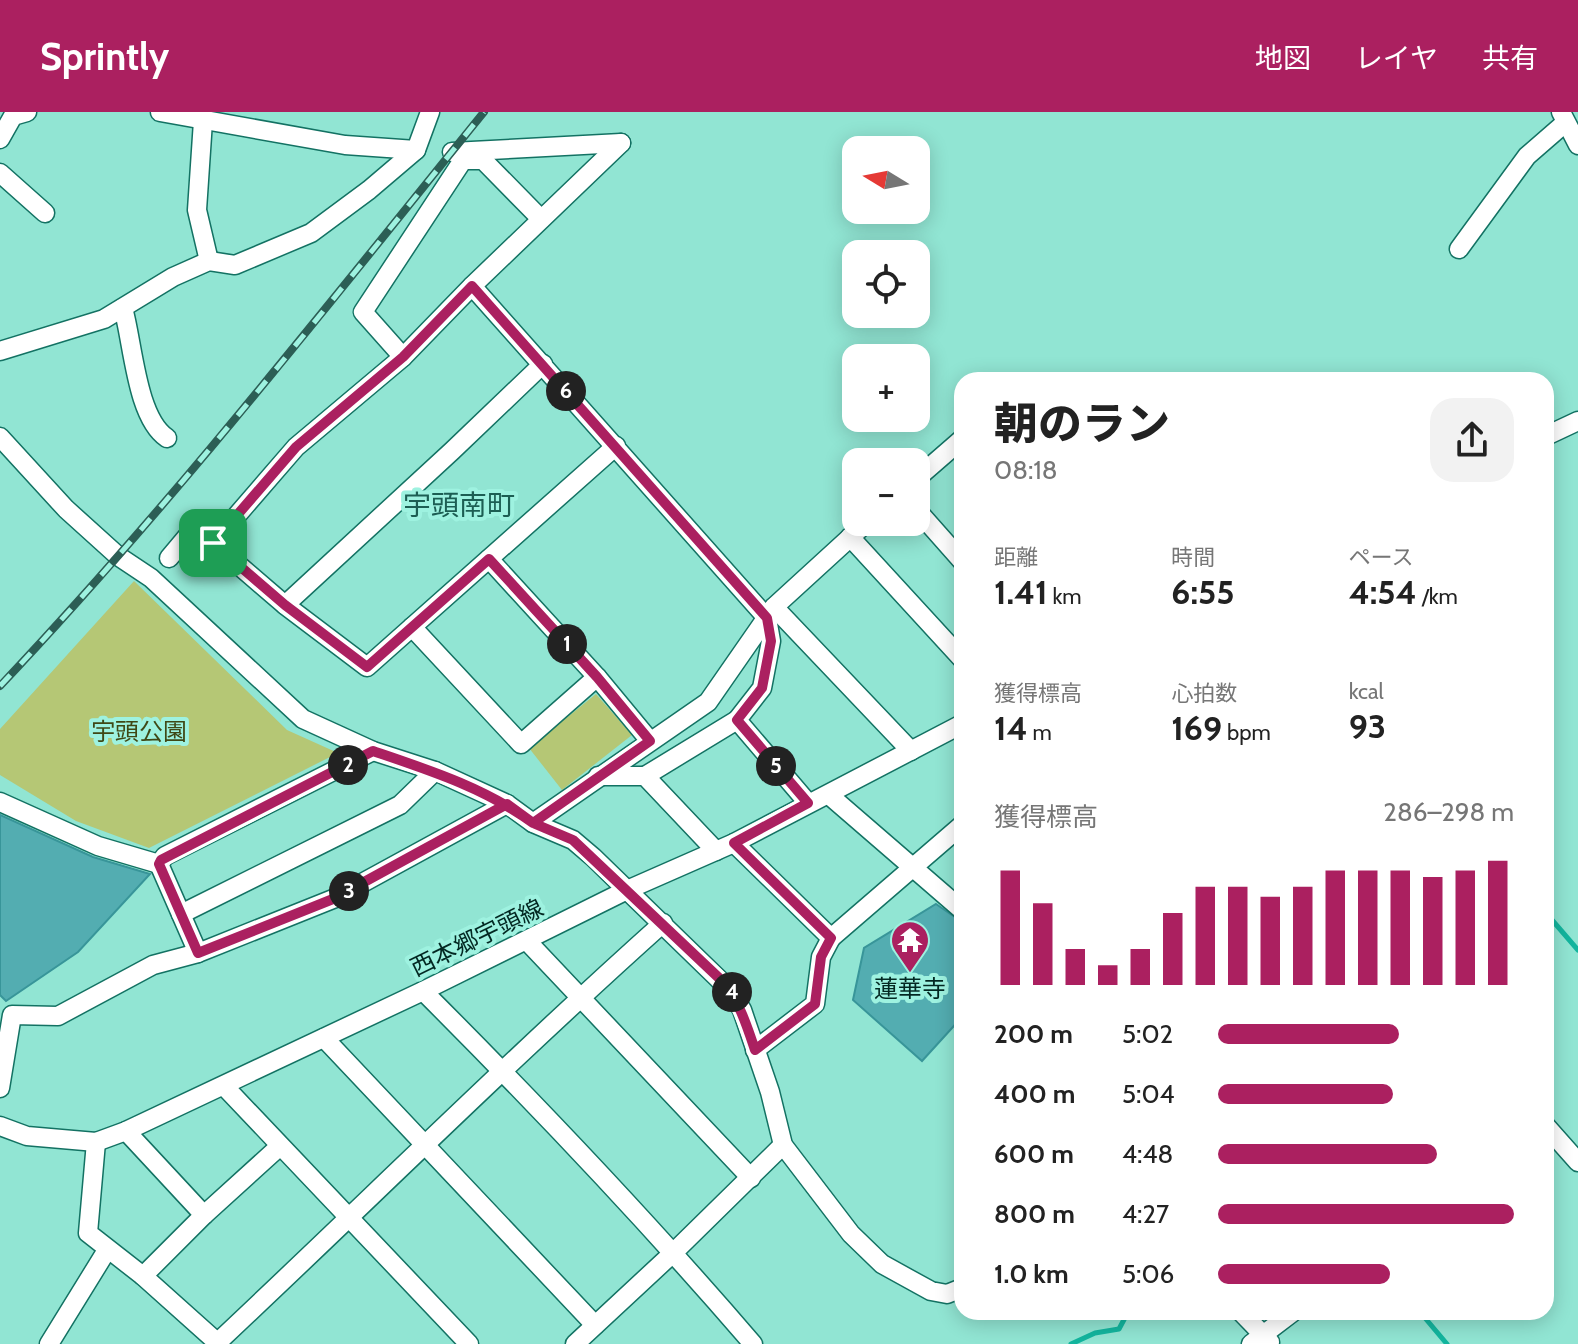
<!DOCTYPE html>
<html lang="ja">
<meta charset="utf-8">
<style>
:root{--surface:#fff;--page:#f2f2f2;--text:#222;--muted:#767676;--accent:#ab2060}
body{margin:0;font-family:Cabin,"Noto Sans JP",sans-serif;background:var(--page);color:var(--text);height:100vh;display:flex;flex-direction:column;font-size:30px;white-space:nowrap}
*{box-sizing:border-box;margin:0}
p{font-size:26px;color:var(--muted)}
.icon{flex:none;width:44px;height:44px;fill:none;stroke:currentColor;stroke-width:2;stroke-linecap:round;stroke-linejoin:round}
.map{position:relative;flex:1;overflow:hidden}
.panel{position:absolute;left:954px;top:260px;width:600px;height:948px;display:flex;flex-direction:column;background:var(--surface);border-radius:24px;box-shadow:0 4px 20px #0003}
.panel>*{flex:none}
.needle{width:52px;rotate:280deg}
.buttons{position:absolute;left:842px;top:24px;display:grid;gap:16px}
.buttons a{display:grid;place-items:center;width:88px;height:88px;border-radius:16px;background:var(--surface);box-shadow:0 4px 20px #0003;font-size:40px}
.pin{position:absolute;display:grid;place-items:center;width:68px;height:68px;color:#fff;margin:-34px;border-radius:16px;box-shadow:0 4px 12px #0006}
.km{position:absolute;width:40px;height:40px;margin:-20px;border-radius:50%;background:#222;color:#fff;font-size:22px;line-height:40px;text-align:center}
.round{display:grid;place-items:center;flex:none;width:84px;height:84px;border-radius:24px;background:var(--page)}
.headline{display:flex;align-items:center;justify-content:space-between;height:136px;padding:0 40px}
h1{font-size:44px;font-weight:800;line-height:60px}
.stats{display:grid;grid-template-columns:repeat(3,1fr);gap:12px;height:136px;padding:8px 40px}
.stats div{display:grid;align-content:center}
.stats b{font-size:34px;font-weight:800}
.stats small{font-size:22px;font-weight:400}
.stats p{font-size:22px}
.chart{height:224px;padding:16px 40px}
.chart p{display:flex;justify-content:space-between}
.chart svg{width:100%;height:144px;margin-top:8px;stroke:var(--accent);stroke-width:6}
ul{padding:0 40px;list-style:none;font-size:26px}
li{display:grid;grid-template-columns:128px 96px 1fr;align-items:center;height:60px}
li i{height:20px;border-radius:10px;background:var(--accent)}
header{display:flex;align-items:center;gap:48px;box-sizing:border-box;height:112px;padding:0 40px;background:var(--accent);color:#fff}
header strong{font-size:38px}
nav{display:flex;gap:44px;margin-inline-start:auto;font-size:28px}
.map>svg:first-child{display:block}
.green{fill:#b5c775}
.lines{fill:none;stroke-linecap:round;stroke-linejoin:round}
.stream{stroke:#13b59e;stroke-width:5}
.building{fill:#53adb1;stroke:#389599;stroke-width:2}
.street-casing{stroke:#137263;stroke-width:21}
.street{stroke:#fff;stroke-width:18}
.rail-casing{stroke:#2c5e55;stroke-width:8}
.rail{stroke:#9ef2e0;stroke-width:5;stroke-dasharray:15;stroke-linecap:butt}
.route-casing{stroke:#fff;stroke-width:16}
.route{stroke:#ab2060;stroke-width:10}
.labels{text-anchor:middle;stroke-width:8;stroke-linejoin:round;paint-order:stroke}
.park-label{font-size:24px;fill:#3f4815;stroke:#9ef2e0}
.street-label{font-size:24px;fill:#032822;stroke:#9ef2e0}
.poi-label{font-size:24px;fill:#032822;stroke:#9ef2e0}
.quarter-label{font-size:28px;fill:#1c5e53;stroke:#9ef2e0}
</style>
<header>
<strong>Sprintly</strong>
<nav><a>地図</a><a>レイヤ</a><a>共有</a></nav>
</header>
<div class="map">
<svg width="1578" height="1232" viewBox="0 0 1578 1232">
<rect width="100%" height="100%" fill="#91e5d3"/>
<g class="green">
<polygon points="134,469 287,618 338,641 149,736 76,709 0,663 0,617"/>
<polygon points="596,582 632,623 562,678 529,636"/>
</g>
<g class="lines">
<g class="stream">
<polyline points="1546,801 1578,838"/>
<polyline points="1420,1200 1447,1232"/>
<polyline points="1071,1232 1095,1221 1119,1217 1128,1200"/>
</g>
</g>
<g class="building">
<polygon points="0,703 93,745 150,762 78,840 6,889 0,883"/>
<polygon points="936,792 962,810 962,905 922,949 853,888 864,836"/>
</g>
<g class="lines">
<g class="street-casing">
<g id="street">
<polyline points="160,0 345,33 416,38"/>
<polyline points="1561,0 1578,33"/>
<polyline points="203,9 197,98 209,149"/>
<polyline points="0,27 13,4 27,0"/>
<polyline points="452,40 621,31"/>
<polyline points="0,61 45,101"/>
<polyline points="1459,137 1527,44 1565,11"/>
<polyline points="472,174 767,506 771,529 762,576 737,608 808,691"/>
<path d="M123,196C133,230 136,305 167,326"/>
<polyline points="0,239 104,207 173,165 209,149 235,153 311,121 369,78 416,38 430,0"/>
<polyline points="403,245 363,200 463,48 483,48 541,107"/>
<polyline points="1546,324 1578,309"/>
<polyline points="0,325 66,397 118,444 151,466 303,607 373,639 435,659 507,692 533,711 573,728 593,745 731,879 742,898 770,980 783,1033 851,1122 882,1152 931,1179 947,1182 962,1176"/>
<polyline points="616,334 367,555 285,493 213,431 296,335 403,245 472,174 621,31"/>
<polyline points="916,367 962,327"/>
<polyline points="916,397 962,449"/>
<polyline points="850,425 962,547"/>
<polyline points="169,446 190,421 213,431"/>
<polyline points="489,447 597,565 650,629"/>
<polyline points="285,493 452,339 543,252"/>
<polyline points="774,495 911,639"/>
<polyline points="412,515 521,632 597,565"/>
<polyline points="598,664 645,664 716,739"/>
<polyline points="645,664 737,608"/>
<polyline points="829,683 962,798"/>
<polyline points="0,690 98,734 159,752"/>
<polyline points="533,711 708,590 774,495 867,410"/>
<polyline points="734,731 831,826 962,713"/>
<polyline points="159,752 165,744 373,639"/>
<polyline points="159,752 198,841"/>
<polyline points="181,802 400,693 435,659"/>
<polyline points="527,829 751,1066"/>
<path d="M423,879C537,993 648,1110 753,1232"/>
<polyline points="324,926 595,1213"/>
<polyline points="755,938 815,892 821,845 831,826"/>
<polyline points="224,974 469,1232"/>
<polyline points="0,976 12,903 58,904 153,853 198,841 333,787 507,692"/>
<polyline points="0,1014 27,1024 96,1030 126,1019 423,879 627,778 734,731 962,612"/>
<polyline points="1546,1014 1578,1050"/>
<polyline points="126,1019 204,1103"/>
<polyline points="96,1030 88,1121 143,1164 219,1232"/>
<polyline points="143,1164 204,1103 280,1034"/>
<polyline points="1241,1200 1270,1230"/>
<path d="M218,1230C366,1091 511,947 663,811"/>
<polyline points="49,1232 107,1138"/>
<polyline points="575,1232 674,1140 783,1033"/>
<polyline points="1251,1232 1293,1200"/>
</g>
</g>
<use href="#street" class="street"/>
<g class="rail-casing">
<path id="rail" d="M0,574C172,392 327,194 484,0"/>
</g>
<use href="#rail" class="rail"/>
</g>
<g class="lines">
<g class="route-casing">
<path id="route" d="M213,431L285,493L367,555L489,447L597,565L650,629L533,711C485,676 429,658 373,639L161,748L159,752L198,841L333,787L507,692L533,711L573,728L719,866C739,888 746,911 755,938L815,892L821,845L831,826L734,731L808,691L737,608L762,576L771,529L767,506L472,174L403,245L296,335L213,431"/>
</g>
<use href="#route" class="route"/>
</g>
<defs>
<g id="temple-pin" transform="scale(2)"><path d="M0 17L-7.5 6A9.5 9.5 0 1 1 7.5 6Z" fill="#ab2060" stroke="#9ef2e0"/><path d="M0-6L5-2H3V0L6.5 2.5H4V6H1.5V3h-3V6H-4V2.5H-6.5L-3 0V-2H-5Z" fill="#fff"/></g>
</defs>
<g fill-rule="evenodd">
<use href="#temple-pin" x="910" y="828"/>
</g>
<g class="labels">
<g class="park-label">
<text x="139" y="628">宇頭公園</text>
</g>
<g class="street-label">
<text transform="translate(477 826) rotate(-26)" y="8">西本郷宇頭線</text>
</g>
<g class="poi-label">
<text x="910" y="885">蓮華寺</text>
</g>
<g class="quarter-label">
<text x="459" y="403">宇頭南町</text>
</g>
</g>
</svg>
<div class="buttons">
<a><svg class="needle" viewBox="-14 -14 28 28"><path d="M0-13l5 13h-10z" fill="#e53935"/><path d="M0 13l5-13h-10z" fill="#767676"/></svg></a>
<a><svg class="icon" aria-label="locate" viewBox="0 0 24 24"><circle cx="12" cy="12" r="6"/><path d="M12 2v4M12 18v4M2 12h4M18 12h4"/></svg></a>
<a>+</a>
<a>−</a>
</div>
<div class="pin" style="left:213px;top:431px;background:#1e9e55"><svg class="icon" aria-label="arrive" viewBox="0 0 24 24"><path d="M6 21V4h12l-3 4 3 4H6"/></svg></div>
<b class="km" style="left:567px;top:532px">1</b>
<b class="km" style="left:348px;top:653px">2</b>
<b class="km" style="left:349px;top:779px">3</b>
<b class="km" style="left:732px;top:880px">4</b>
<b class="km" style="left:776px;top:654px">5</b>
<b class="km" style="left:566px;top:279px">6</b>
<section class="panel">
<div class="headline"><div><h1>朝のラン</h1><p>08:18</p></div><a class="round"><svg class="icon" aria-label="share" viewBox="0 0 24 24"><path d="M12 15V3M7 8l5-5 5 5M5 13v7h14v-7"/></svg></a></div>
<div class="stats">
<div><p>距離</p><b>1.41<small> km</small></b></div>
<div><p>時間</p><b>6:55</b></div>
<div><p>ペース</p><b>4:54<small> /km</small></b></div>
</div>
<div class="stats">
<div><p>獲得標高</p><b>14<small> m</small></b></div>
<div><p>心拍数</p><b>169<small> bpm</small></b></div>
<div><p>kcal</p><b>93</b></div>
</div>
<div class="chart"><p><span>獲得標高</span>286–298 m</p>
<svg viewBox="0 0 160 44" preserveAspectRatio="none"><path d="M5 44V9M15 44V19M25 44V33M35 44V38M45 44V33M55 44V22M65 44V14M75 44V14M85 44V17M95 44V14M105 44V9M115 44V9M125 44V9M135 44V11M145 44V9M155 44V6"/></svg>
</div>
<ul>
<li><b>200 m</b>5:02<i style="width:61%"></i></li>
<li><b>400 m</b>5:04<i style="width:59%"></i></li>
<li><b>600 m</b>4:48<i style="width:74%"></i></li>
<li><b>800 m</b>4:27<i style="width:100%"></i></li>
<li><b>1.0 km</b>5:06<i style="width:58%"></i></li>
</ul>
</section>
</div>
